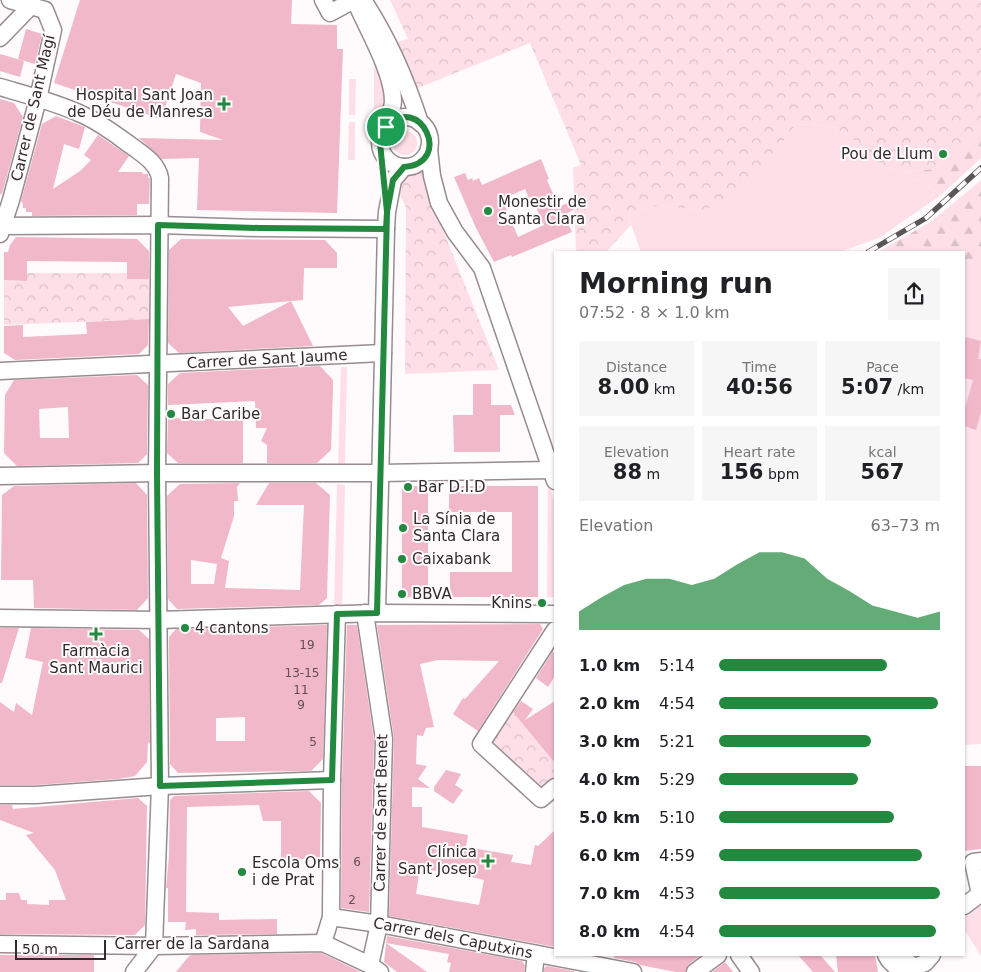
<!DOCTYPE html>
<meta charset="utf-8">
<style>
:root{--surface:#fff;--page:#f6f6f6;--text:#202124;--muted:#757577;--accent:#22893f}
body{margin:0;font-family:"DejaVu Sans",sans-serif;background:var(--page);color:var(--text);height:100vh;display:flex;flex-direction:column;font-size:19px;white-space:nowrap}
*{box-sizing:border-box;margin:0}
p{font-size:16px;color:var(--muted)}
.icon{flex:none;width:28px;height:28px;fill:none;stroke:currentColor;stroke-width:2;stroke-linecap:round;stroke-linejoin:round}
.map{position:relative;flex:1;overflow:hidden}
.side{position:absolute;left:554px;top:251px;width:411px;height:705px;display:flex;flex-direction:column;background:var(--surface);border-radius:0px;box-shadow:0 1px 4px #0004}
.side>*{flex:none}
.scale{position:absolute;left:15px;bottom:12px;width:91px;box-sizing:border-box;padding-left:5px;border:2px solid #302c2d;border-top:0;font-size:14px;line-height:18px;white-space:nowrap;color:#302c2d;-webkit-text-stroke:4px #fffafb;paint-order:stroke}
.pin{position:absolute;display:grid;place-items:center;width:42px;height:42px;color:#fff;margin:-21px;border:2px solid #fff;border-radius:50%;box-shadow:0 1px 5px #0007}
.round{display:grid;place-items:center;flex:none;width:52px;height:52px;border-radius:0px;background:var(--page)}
.summary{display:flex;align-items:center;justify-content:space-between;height:85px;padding:0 25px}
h1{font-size:28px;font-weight:700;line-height:38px}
.stats{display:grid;grid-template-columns:repeat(3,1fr);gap:8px;height:85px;padding:5px 25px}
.stats div{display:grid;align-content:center;border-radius:0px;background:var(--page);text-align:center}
.stats b{font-size:21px;font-weight:700}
.stats small{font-size:14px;font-weight:400}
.stats p{font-size:14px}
.chart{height:140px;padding:10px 25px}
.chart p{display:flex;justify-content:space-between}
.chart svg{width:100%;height:90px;margin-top:5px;fill:var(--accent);opacity:.7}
ul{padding:0 25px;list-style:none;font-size:16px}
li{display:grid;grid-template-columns:80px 60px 1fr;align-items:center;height:38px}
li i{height:12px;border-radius:6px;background:var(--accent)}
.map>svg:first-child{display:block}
.green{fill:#fedfe8}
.forest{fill:url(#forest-firs)}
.park{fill:url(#park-crowns)}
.building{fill:#f1b8ca;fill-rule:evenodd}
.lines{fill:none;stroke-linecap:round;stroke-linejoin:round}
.minor-casing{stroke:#978c8f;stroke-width:19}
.minor{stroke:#fff;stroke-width:16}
.rail-casing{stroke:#5a5657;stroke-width:5.5}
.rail{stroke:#fffafb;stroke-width:4;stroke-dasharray:11;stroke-linecap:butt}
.route-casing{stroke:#fff;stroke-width:10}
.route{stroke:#22893f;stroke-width:6}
.poi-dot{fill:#22893f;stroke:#fffafb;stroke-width:2}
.labels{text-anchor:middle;stroke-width:4;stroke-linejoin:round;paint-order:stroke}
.number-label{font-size:12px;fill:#604f54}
.poi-label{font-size:15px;fill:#302c2d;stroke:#fffafb;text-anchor:start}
.street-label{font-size:15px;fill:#302c2d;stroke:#fffafb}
</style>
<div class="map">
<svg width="981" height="972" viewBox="0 0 981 972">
<defs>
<pattern id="forest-firs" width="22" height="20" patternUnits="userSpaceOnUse" patternTransform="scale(1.25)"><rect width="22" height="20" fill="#fedfe8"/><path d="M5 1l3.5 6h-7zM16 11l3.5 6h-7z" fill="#dac0c7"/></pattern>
<pattern id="park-crowns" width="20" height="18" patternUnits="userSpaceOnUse" patternTransform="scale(1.25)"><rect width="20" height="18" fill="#fedfe8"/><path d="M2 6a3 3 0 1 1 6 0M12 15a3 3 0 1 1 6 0" fill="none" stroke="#dac0c7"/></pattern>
</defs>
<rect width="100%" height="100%" fill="#fffafb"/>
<g class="green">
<path d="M374,59C390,83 389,108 374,132Z"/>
<polygon points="349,79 356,79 355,115 349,115"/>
<polygon points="349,122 355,122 355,160 348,160"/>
<polygon points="811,124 836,128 863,147 882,166 906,172 941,195 879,238 839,252 641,252 628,216 659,205 702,211 735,196 782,143 794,125"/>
<circle cx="405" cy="143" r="12"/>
<polygon points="976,256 981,258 981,744 964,745 964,277"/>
<polygon points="341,367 347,367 345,464 338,464"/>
<polygon points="548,481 555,503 555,597 547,597"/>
<polygon points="337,484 345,485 342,610 334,610"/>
<polygon points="981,898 981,956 964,929 964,915 975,909"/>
</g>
<g class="forest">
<polygon points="981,125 981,158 941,195 906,172 933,169 955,152"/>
<polygon points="981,180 981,258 976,257 964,277 964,252 878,252 932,221"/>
</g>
<g class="park">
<polygon points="390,0 981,0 981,125 955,152 933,169 906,172 882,166 863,147 836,128 811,124 795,125 782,143 736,196 702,211 659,205 628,216 631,225 606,252 576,252 573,168 581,165 530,43 418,88 397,42 408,39"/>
<polygon points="426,163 433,205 499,370 405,374 406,207 399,193 404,179"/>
<polygon points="27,273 127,273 127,279 149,279 149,319 4,325 4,280 27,281"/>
<polygon points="507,708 520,716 555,763 555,777 540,789 489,743"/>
</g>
<g class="building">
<polygon points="80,0 292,0 291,24 337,25 337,49 343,49 337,213 197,210 199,158 162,159 139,138 223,140 200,132 201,83 176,74 161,119 54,83"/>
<polygon points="26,29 42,34 35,64 18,59"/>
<polygon points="0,54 24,61 20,77 0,71"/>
<polygon points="0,99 14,103 23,117 2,194 0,194"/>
<polygon points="56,116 85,127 79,149 64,144 53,189 80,171 91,160 84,155 98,135 129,156 118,172 143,172 142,174 148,174 148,178 150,178 149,204 137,204 137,215 32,216 32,212 26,212 26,208 23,208 23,204 21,201 42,124"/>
<path d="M541,159L549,179L547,180L559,207L575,199V209L564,215L572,232L512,257L511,255L494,262L476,228L454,177L465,173L468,180L472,178L473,181L479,178L482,185ZM525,189L529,198L531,197L544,225L518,237L502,199Z"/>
<polygon points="16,237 137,239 149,251 149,279 127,279 127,262 27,261 27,281 4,280 4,252 8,252 10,245"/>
<path d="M181,239L325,240L337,253V268H304L303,300L291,301L313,346L179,353L168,343L169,250ZM291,301L243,326L228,307Z"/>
<polygon points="149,319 148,345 139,354 15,360 4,353 4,326 23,325 23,337 87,334 86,322"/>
<polygon points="966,337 981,341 978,359 981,359 981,412 976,430 964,426 964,412 973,380 964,378 964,345"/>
<polygon points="320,366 333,380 333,389 331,450 317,463 267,463 267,445 261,441 267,428 256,428 255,401 168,405 168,384 180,373"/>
<path d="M137,375L148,385L147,454L138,463L17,466L4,453L5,395L14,380ZM68,407L69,438H40L39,409Z"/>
<polygon points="473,384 491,384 491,405 511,405 515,415 500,415 500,452 454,452 453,415 473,415"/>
<polygon points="168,418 243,420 243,463 178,463 167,453"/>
<polygon points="136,483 147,495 148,598 137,610 34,608 33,580 1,580 2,495 14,486"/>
<path d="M240,483L237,487L238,501H234V516L221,558L229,561L225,588L300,590L304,505H256L269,483H316L330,495L327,596V598L319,605L177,609L168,599L167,496L180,484ZM191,560L217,564L214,584H191Z"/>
<rect x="402" y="486" width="26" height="111"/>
<polygon points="449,486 538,486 538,597 450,597 450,572 512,572 512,512 449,512"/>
<path d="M540,624L543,629L478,731L453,714L463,698L465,699L499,661L438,660L420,664L434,727L426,728L423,736L417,735L416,764L427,766L418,779L430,788L412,787V807H422V827L468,835L466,847L513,855L511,862L531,865L535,845L538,846L555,830V947L389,916L394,739L377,625ZM420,868L456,875V873L484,880L479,905L416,894Z"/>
<path d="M327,625L323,759L311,771L178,773L170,764L169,637L176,629ZM245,717V741H216V718Z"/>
<polygon points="347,625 357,625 374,740 369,912 341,908 342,780"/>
<polygon points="0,628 19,628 2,683 0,683"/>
<polygon points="31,628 139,630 149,639 150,744 148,742 147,762 135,776 118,779 36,785 0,785 0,702 14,712 16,703 32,715 43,662 25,658"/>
<polygon points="553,651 555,656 555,676 548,687 536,678"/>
<polygon points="521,701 533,709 525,720 555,701 555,763 513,712"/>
<polygon points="964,766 981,766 981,849 964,851"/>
<polygon points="446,770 461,774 455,785 463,790 453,804 434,791 434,787"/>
<polygon points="309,791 321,803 320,859 281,859 281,821 263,821 259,805 187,807 186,912 219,913 219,920 277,919 277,934 196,935 196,929 185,930 186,922 168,922 168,888 166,888 169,856 170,800 174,796"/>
<polygon points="138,798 147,806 145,925 135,935 0,934 0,900 6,900 6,893 19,893 21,900 27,900 27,904 49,905 49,900 66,900 55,870 26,835 34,833 0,820 0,805 12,805 13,809"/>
<polygon points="387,936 522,961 525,965 524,972 449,972 451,963 447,962 449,954 386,943 427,972 397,972 384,962"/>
<polygon points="321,953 361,972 176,972 189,956 192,955"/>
<rect x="0" y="955" width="94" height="17"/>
<polygon points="614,955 701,955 689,964 685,972 676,972 640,965 635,962 614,958"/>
<polygon points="798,955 820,955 835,972 813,972"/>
<polygon points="836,955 875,955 878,972 838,972"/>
<polygon points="725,962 733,972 712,972 724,963"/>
<polygon points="547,966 574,971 574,972 544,972 544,968"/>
</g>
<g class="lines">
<g class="minor-casing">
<g id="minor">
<polyline points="323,0 330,13 354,0"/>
<path d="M363,0C388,38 406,79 420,123"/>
<path d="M358,7C369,32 393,73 393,101C393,109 388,118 385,127"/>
<polyline points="0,38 31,6"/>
<path d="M0,87C27,95 55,102 81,114C100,122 116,135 133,147C145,156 157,163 160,178L157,473L160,786L154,946"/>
<circle cx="405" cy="142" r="25"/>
<polyline points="429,149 432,176 439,203 455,232 482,268 555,481"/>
<polyline points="0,226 158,225 260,228 386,229"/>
<polyline points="0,234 11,200 38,99 53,30 45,10 10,0"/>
<polyline points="0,371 383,353"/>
<polyline points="0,476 157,473 380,473 551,470"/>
<polyline points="365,613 384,739 379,924 370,965"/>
<polyline points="377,613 386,229 387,212 393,180 404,167"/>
<polyline points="0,618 159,620 377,613 555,614"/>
<polyline points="555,630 481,744 541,799 555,787"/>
<polyline points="0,795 36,795 160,786 332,780"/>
<polyline points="964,906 980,894 973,862 981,861"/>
<polyline points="331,917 379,924 633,972"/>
<polyline points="323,943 331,917 332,780 337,614"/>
<polyline points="0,944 154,946 323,943 370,965 380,972"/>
<polyline points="739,955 751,972"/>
<polyline points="886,955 889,960 901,972"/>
<polyline points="899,955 914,967 925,963 932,955"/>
<polyline points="134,972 154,946"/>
<polyline points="534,972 536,954"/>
<polyline points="695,972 718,955"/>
</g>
</g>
<use href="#minor" class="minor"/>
<g class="rail-casing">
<polyline id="rail" points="868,252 926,218 981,168"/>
</g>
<use href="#rail" class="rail"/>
</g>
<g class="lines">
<g class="route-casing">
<path id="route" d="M386,127L382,133L380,143L387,212L386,229L260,228L158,225L157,473L160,786L332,780L337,614L377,613L387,212L393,180L404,167C455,163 419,91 386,127"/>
</g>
<use href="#route" class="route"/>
</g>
<g class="poi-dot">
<path d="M221.5 96.5h5v5h5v5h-5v5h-5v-5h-5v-5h5z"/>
<circle cx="943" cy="154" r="5"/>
<circle cx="488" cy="211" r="5"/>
<circle cx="171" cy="414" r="5"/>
<circle cx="408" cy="487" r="5"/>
<circle cx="403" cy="528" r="5"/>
<circle cx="402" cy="559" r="5"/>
<circle cx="402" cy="594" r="5"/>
<circle cx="542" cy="603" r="5"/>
<circle cx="185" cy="628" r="5"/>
<path d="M93.5 626.5h5v5h5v5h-5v5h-5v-5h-5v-5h5z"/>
<path d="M485.5 853.5h5v5h5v5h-5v5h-5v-5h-5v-5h5z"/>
<circle cx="242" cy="872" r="5"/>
</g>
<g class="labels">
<g class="number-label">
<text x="307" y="649">19</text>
<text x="302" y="677">13-15</text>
<text x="301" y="694">11</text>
<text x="301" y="709">9</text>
<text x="313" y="746">5</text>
<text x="357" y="866">6</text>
<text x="352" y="904">2</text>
</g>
<g class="poi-label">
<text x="213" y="100" text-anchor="end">Hospital Sant Joan<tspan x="213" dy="17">de Déu de Manresa</tspan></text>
<text x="933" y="159" text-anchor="end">Pou de Llum</text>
<text x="498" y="207">Monestir de<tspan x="498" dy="17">Santa Clara</tspan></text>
<text x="181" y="419">Bar Caribe</text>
<text x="418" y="492">Bar D.I.D</text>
<text x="413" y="524">La Sínia de<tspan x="413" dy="17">Santa Clara</tspan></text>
<text x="412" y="564">Caixabank</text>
<text x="412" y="599">BBVA</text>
<text x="532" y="608" text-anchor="end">Knins</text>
<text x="195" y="633">4 cantons</text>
<text x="96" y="656" text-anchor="middle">Farmàcia<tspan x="96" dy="17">Sant Maurici</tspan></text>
<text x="477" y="857" text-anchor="end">Clínica<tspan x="477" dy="17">Sant Josep</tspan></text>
<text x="252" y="868">Escola Oms<tspan x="252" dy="17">i de Prat</tspan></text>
</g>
<g class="street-label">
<text transform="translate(33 108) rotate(-77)" y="5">Carrer de Sant Magí</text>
<text transform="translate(267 359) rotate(-3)" y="5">Carrer de Sant Jaume</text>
<text transform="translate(381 813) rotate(-89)" y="5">Carrer de Sant Benet</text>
<text transform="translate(453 938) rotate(11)" y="5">Carrer dels Caputxins</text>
<text x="192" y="949">Carrer de la Sardana</text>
</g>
</g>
</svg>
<div class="scale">50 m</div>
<div class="pin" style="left:386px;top:127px;background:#1e9e55"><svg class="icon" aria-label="arrive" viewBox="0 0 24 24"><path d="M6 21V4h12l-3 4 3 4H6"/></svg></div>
<section class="side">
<div class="summary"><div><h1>Morning run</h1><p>07:52 · 8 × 1.0 km</p></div><a class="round"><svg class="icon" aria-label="share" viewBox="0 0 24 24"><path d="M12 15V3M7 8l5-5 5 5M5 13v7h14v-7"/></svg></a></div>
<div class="stats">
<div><p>Distance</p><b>8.00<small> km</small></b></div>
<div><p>Time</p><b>40:56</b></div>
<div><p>Pace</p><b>5:07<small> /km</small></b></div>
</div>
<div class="stats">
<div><p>Elevation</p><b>88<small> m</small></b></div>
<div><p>Heart rate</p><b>156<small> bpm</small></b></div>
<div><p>kcal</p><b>567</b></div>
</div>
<div class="chart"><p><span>Elevation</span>63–73 m</p>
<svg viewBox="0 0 160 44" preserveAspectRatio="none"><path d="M0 44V35L10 28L20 22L30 19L40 19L50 22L60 19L70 12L80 6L90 6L100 9L110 19L120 25L130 32L140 35L150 38L160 35V44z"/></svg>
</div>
<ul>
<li><b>1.0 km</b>5:14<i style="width:76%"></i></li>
<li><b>2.0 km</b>4:54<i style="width:99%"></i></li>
<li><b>3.0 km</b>5:21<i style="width:69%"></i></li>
<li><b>4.0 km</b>5:29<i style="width:63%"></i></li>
<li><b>5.0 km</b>5:10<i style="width:79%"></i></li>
<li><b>6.0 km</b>4:59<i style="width:92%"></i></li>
<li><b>7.0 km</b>4:53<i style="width:100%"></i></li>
<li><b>8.0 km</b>4:54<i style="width:98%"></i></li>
</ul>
</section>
</div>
